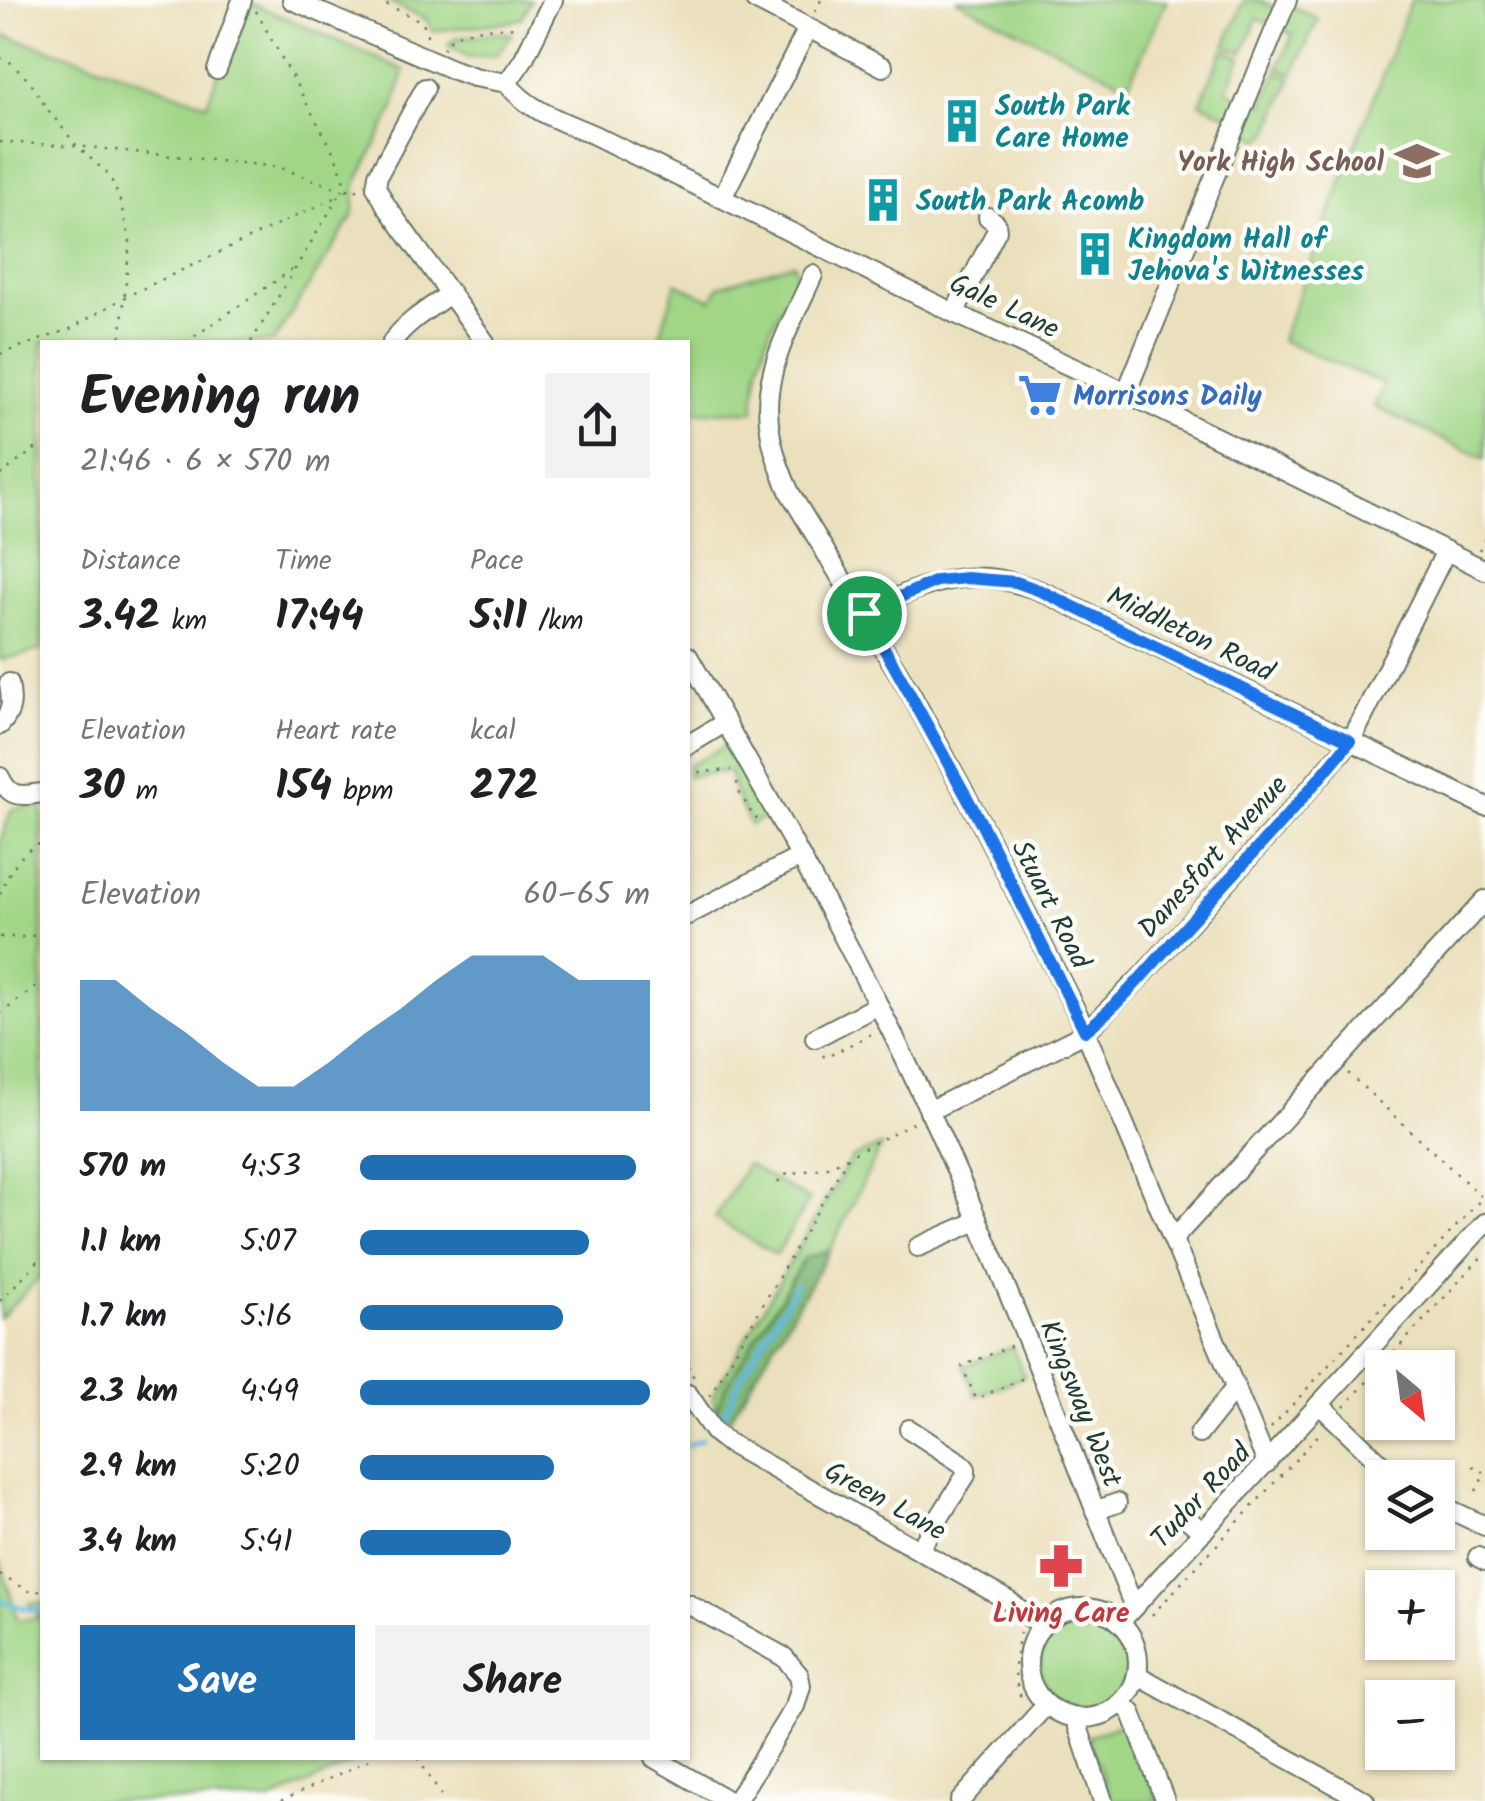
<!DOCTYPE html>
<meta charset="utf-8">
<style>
:root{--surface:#fff;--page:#f2f2f2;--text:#202124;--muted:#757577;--accent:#1f6fb2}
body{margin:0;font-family:Kalam,sans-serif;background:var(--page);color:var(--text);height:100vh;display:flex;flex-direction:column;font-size:38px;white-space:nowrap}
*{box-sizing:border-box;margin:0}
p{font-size:32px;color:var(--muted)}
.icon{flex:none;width:55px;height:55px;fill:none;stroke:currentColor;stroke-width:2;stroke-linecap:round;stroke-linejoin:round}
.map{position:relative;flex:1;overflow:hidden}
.sheet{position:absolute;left:40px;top:340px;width:650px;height:1420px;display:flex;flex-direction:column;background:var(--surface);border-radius:0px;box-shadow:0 2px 8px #0004}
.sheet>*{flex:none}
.needle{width:65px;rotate:151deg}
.buttons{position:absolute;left:1365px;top:1350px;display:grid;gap:20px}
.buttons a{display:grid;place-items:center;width:90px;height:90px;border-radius:0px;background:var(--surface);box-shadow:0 2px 8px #0004;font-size:50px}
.pin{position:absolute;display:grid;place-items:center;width:85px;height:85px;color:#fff;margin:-42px;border:5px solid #fff;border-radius:50%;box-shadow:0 2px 10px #0007}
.round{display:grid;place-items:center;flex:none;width:105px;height:105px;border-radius:0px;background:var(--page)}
.summary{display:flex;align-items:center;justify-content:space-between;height:170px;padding:0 40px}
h1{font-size:55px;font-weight:600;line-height:75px}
.metrics{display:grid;grid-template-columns:repeat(3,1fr);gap:15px;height:170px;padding:10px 40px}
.metrics div{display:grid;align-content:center}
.metrics b{font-size:42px;font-weight:600}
.metrics small{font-size:28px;font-weight:400}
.metrics p{font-size:28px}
.chart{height:280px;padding:20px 40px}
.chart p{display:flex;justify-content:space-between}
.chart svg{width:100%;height:180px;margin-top:10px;fill:var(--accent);opacity:.7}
.cta{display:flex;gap:20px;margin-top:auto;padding:20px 40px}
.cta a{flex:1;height:115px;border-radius:0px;background:var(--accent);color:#fff;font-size:40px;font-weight:600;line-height:115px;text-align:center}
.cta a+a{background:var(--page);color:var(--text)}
ul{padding:0 40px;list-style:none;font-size:32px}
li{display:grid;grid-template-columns:160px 120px 1fr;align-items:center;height:75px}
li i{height:25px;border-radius:12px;background:var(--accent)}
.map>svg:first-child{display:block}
.green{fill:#a1d687;stroke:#608a5e;stroke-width:2.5}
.forest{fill:#80b774;stroke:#507a54;stroke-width:2.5}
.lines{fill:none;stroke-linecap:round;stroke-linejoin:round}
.stream{stroke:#65bbe1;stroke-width:5}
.minor-casing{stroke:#667664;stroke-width:22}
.path{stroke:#667664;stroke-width:2.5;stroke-dasharray:2.5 8;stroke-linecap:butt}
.minor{stroke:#fff;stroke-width:18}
.route-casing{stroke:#fff;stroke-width:20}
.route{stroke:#1a73e8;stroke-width:12}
.labels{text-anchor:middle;stroke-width:9;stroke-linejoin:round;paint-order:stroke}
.culture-label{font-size:28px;font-weight:bold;fill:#0d838f;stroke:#fdfcf7;text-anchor:start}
.education-label{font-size:28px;font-weight:bold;fill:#785e54;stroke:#fdfcf7;text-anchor:end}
.street-label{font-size:28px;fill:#1f3d34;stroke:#fdfcf7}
.shop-label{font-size:28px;font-weight:bold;fill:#366cbe;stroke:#fdfcf7;text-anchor:start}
.health-label{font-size:28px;font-weight:bold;fill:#be3a42;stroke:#fdfcf7}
</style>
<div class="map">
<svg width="1485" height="1801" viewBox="0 0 1485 1801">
<rect width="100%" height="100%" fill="#fdfcf7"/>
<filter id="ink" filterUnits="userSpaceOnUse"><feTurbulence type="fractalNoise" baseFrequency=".01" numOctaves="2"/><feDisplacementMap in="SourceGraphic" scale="20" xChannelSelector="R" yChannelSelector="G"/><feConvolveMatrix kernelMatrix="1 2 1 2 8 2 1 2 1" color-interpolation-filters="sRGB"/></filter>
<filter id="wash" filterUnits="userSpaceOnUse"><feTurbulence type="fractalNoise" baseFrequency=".0048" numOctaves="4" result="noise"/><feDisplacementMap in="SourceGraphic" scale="40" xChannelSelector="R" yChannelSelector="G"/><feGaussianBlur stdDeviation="2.25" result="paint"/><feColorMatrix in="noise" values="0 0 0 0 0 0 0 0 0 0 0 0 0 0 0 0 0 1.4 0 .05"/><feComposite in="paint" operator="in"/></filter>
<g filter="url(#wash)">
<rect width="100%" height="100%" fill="#ebe0bd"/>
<g class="green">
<polygon points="244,0 404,70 394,109 356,184 354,214 273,342 42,342 42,650 0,660 0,34 84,60 207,104"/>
<polygon points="385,0 531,0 522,18 509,22 433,31 426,19"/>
<polygon points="956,0 1167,0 1128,85"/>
<polygon points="1244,0 1258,0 1277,8 1270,24 1257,19 1243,53 1225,46"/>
<polygon points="1411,0 1485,0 1485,459 1374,407 1384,384 1281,340"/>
<polygon points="1292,6 1318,19 1293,74 1278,68 1293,35 1281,29"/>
<polygon points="492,33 512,34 496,55 469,57 448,45 456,38"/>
<polygon points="1223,50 1241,58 1227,90 1240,97 1230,117 1200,103"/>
<polygon points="1277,72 1292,78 1268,135 1261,140 1241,126 1250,100 1263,105"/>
<path d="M794,263L798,278C767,328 758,352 754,411L688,412V342H658L676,283L712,300L719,286Z"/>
<polygon points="725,746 735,765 742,766 770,815 750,825 734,791 730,771 688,776 688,766"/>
<polygon points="42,805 42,1275 0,1318 0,840 12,809"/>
<polygon points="881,1146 830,1250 804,1259 724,1389 715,1413 713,1395 851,1158"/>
<polygon points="747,1164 809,1200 776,1255 715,1218"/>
<polygon points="1012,1347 1024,1376 976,1396 964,1366"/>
<polygon points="0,1560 18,1620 39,1618 29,1603 42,1602 42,1758 363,1758 271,1801 0,1801"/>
<circle cx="1084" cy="1664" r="44"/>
<polygon points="1128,1721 1158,1801 1111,1801 1088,1736"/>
</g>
<polygon class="forest" points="830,1250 728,1422 715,1413 724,1389 804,1259"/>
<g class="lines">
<g class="stream">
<polyline points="718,1419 727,1409 739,1381 796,1285"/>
<polyline points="688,1445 702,1439"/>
<polyline points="0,1601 31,1610 42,1610"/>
</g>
</g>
</g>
<g filter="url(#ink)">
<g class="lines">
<g class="minor-casing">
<g id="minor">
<polyline points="292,0 454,70 474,77 507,83"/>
<polyline points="755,0 883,67"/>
<polyline points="217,70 242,0"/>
<path d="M507,83C528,111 562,121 594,135L954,313L1102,381L1485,570"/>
<polyline points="507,83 523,60 553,0"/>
<polyline points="425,88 378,175 376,187 387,207 485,342"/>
<polyline points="722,198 808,28"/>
<path d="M813,275C774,361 747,399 790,493L911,694L982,825L1080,1019L1267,1463"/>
<polyline points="954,313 997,230 996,223 988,217"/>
<path d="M392,342C407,321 430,308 451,293"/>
<polyline points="1126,393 1287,0"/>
<path d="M864,613C931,581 967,564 1041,591L1485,806"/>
<path d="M688,656C773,805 857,954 929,1110C1004,1273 1067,1441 1134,1607"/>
<path d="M0,725C13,711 12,701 9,683"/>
<polyline points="688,745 726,722"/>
<path d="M0,777C10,799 21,796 42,793"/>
<polyline points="688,915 800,857"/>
<polyline points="815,1038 878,1005"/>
<polyline points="929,1111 1077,1037 1095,1023 1141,977 1288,814 1351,741 1446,551"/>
<polyline points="1174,1238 1485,900"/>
<polyline points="918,1247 977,1221"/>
<polyline points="688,1394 714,1432 728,1443 1009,1601 1041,1626"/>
<polyline points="1319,1404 1396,1478"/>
<polyline points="909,1429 961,1463 966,1469 966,1475 919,1550"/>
<polyline points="1199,1434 1235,1388"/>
<polyline points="1438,1504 1485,1526"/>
<polyline points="1095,1511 1117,1503"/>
<polyline points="1185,1517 1203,1532"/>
<polyline points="1478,1557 1485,1561"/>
<polyline points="688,1604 784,1657 799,1675 801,1686 795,1706 736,1801"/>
<circle cx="1083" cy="1663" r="55"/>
<polyline points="1120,1622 1485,1223"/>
<polyline points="1137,1675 1365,1801"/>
<polyline points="1122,1703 1132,1713 1165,1801"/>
<polyline points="1075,1718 1103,1801"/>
<polyline points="654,1758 729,1801"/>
<polyline points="960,1801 1046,1705"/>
</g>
</g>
<g class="path">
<polyline points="377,0 423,22 428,38"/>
<polyline points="256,11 334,153 349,191"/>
<polyline points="815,12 821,0"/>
<path d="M443,49C455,25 495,29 518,27"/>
<polyline points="0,58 8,60 31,83 45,106 77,146 109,175 119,197 130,241 120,342"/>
<polyline points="0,142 77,146 278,167 345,191"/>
<polyline points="186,342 296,267"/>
<polyline points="251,342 339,196 345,191 360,190"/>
<polyline points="0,354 70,329 125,297 339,196"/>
<polyline points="0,475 42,444"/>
<polyline points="1479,550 1485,538"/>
<polyline points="861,580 883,585"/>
<polyline points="688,773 731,770"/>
<polyline points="737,782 738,790 755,819 759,817"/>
<path d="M0,894C8,873 20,851 42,843"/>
<polyline points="0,937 26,937 42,934"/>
<polyline points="0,1014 42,982"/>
<polyline points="823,1055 825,1058 873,1033"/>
<polyline points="1348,1073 1485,1200"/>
<polyline points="778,1182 784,1175 828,1167 847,1157"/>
<polyline points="0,1301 42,1257"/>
<polyline points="1011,1346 962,1366 976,1399 1024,1378"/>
<polyline points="688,1365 694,1378"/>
<polyline points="710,1396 849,1156 916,1121"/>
<polyline points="1344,1407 1485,1253"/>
<polyline points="1271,1428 1485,1195"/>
<polyline points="1473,1466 1484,1472"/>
<polyline points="1476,1491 1485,1473"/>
<polyline points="0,1575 30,1592 42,1591"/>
<polyline points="1152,1615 1322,1431"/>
<path d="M1020,1632C1015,1660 1011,1676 1023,1702"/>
<polyline points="418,1758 444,1801"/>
<polyline points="281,1801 373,1758"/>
</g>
<use href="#minor" class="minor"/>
</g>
</g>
<g class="lines" filter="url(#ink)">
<g class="route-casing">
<path id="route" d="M966,578L1016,582L1041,591L1350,741C1301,803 1245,861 1192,920C1158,957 1125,1000 1085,1031L982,825L910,694L864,613L936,581Z"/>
</g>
<use href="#route" class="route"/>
</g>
<defs>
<g id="building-bare" transform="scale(3.45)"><path d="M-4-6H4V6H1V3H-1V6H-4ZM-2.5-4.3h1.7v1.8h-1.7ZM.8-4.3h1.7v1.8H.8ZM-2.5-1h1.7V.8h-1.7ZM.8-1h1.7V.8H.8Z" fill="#0f9aa8" stroke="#fdfcf7" stroke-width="2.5" paint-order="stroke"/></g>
<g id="school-bare" transform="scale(3.45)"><path d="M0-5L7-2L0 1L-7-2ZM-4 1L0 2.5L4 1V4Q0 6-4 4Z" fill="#8d6e63" stroke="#fdfcf7" stroke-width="2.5" paint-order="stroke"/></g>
<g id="supermarket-bare" transform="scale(3.45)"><path d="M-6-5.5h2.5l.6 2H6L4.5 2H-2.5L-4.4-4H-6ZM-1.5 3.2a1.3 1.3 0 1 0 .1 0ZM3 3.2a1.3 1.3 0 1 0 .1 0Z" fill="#3f7fe0" stroke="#fdfcf7" stroke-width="2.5" paint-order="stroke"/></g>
<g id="pharmacy-bare" transform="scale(3.45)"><path d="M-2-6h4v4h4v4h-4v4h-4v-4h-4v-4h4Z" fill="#e0444e" stroke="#fdfcf7" stroke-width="2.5" paint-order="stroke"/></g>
</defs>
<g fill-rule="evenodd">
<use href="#building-bare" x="962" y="121"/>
<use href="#school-bare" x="1417" y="161"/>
<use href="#building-bare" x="883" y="200"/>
<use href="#building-bare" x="1095" y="254"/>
<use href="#supermarket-bare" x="1040" y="395"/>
<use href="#pharmacy-bare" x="1061" y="1566"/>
</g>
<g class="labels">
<g class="culture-label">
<text x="995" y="115">South Park<tspan x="995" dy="32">Care Home</tspan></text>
<text x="916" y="210">South Park Acomb</text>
<text x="1128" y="248">Kingdom Hall of<tspan x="1128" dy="32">Jehova's Witnesses</tspan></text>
</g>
<g class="education-label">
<text x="1384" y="171">York High School</text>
</g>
<g class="street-label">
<text transform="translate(1005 305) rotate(25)" y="10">Gale Lane</text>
<text transform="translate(1191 633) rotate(26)" y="10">Middleton Road</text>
<text transform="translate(1212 856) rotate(-48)" y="10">Danesfort Avenue</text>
<text transform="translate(1052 904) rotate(63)" y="10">Stuart Road</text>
<text transform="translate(1082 1403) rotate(68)" y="10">Kingsway West</text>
<text transform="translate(1200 1495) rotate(-47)" y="10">Tudor Road</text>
<text transform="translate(886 1500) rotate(29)" y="10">Green Lane</text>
</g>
<g class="shop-label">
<text x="1073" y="405">Morrisons Daily</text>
</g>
<g class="health-label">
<text x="1061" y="1622">Living Care</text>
</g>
</g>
</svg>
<div class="buttons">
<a><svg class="needle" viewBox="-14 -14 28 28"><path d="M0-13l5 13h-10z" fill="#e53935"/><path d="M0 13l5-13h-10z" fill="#757577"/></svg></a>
<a><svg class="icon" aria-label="layers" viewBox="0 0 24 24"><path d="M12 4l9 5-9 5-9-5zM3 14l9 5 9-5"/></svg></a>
<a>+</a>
<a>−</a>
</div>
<div class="pin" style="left:864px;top:613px;background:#1e9e55"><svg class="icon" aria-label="arrive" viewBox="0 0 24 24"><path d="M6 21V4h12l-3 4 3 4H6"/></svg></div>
<section class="sheet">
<div class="summary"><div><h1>Evening run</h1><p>21:46 · 6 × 570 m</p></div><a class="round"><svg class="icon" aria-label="share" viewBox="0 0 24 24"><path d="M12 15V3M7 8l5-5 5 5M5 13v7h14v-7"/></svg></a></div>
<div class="metrics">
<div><p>Distance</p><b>3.42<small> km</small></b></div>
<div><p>Time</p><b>17:44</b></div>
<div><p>Pace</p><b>5:11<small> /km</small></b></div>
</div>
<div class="metrics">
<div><p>Elevation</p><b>30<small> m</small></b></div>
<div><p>Heart rate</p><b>154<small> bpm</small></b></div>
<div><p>kcal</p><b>272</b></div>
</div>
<div class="chart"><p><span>Elevation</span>60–65 m</p>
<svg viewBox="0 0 160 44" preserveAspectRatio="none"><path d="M0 44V12L10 12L20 19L30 25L40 32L50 38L60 38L70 32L80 25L90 19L100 12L110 6L120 6L130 6L140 12L150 12L160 12V44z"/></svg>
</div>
<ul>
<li><b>570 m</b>4:53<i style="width:95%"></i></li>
<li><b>1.1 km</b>5:07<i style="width:79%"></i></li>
<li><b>1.7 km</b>5:16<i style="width:70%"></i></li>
<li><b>2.3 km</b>4:49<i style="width:100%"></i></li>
<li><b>2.9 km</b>5:20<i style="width:67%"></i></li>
<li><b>3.4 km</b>5:41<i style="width:52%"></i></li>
</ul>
<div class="cta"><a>Save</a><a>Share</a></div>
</section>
</div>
